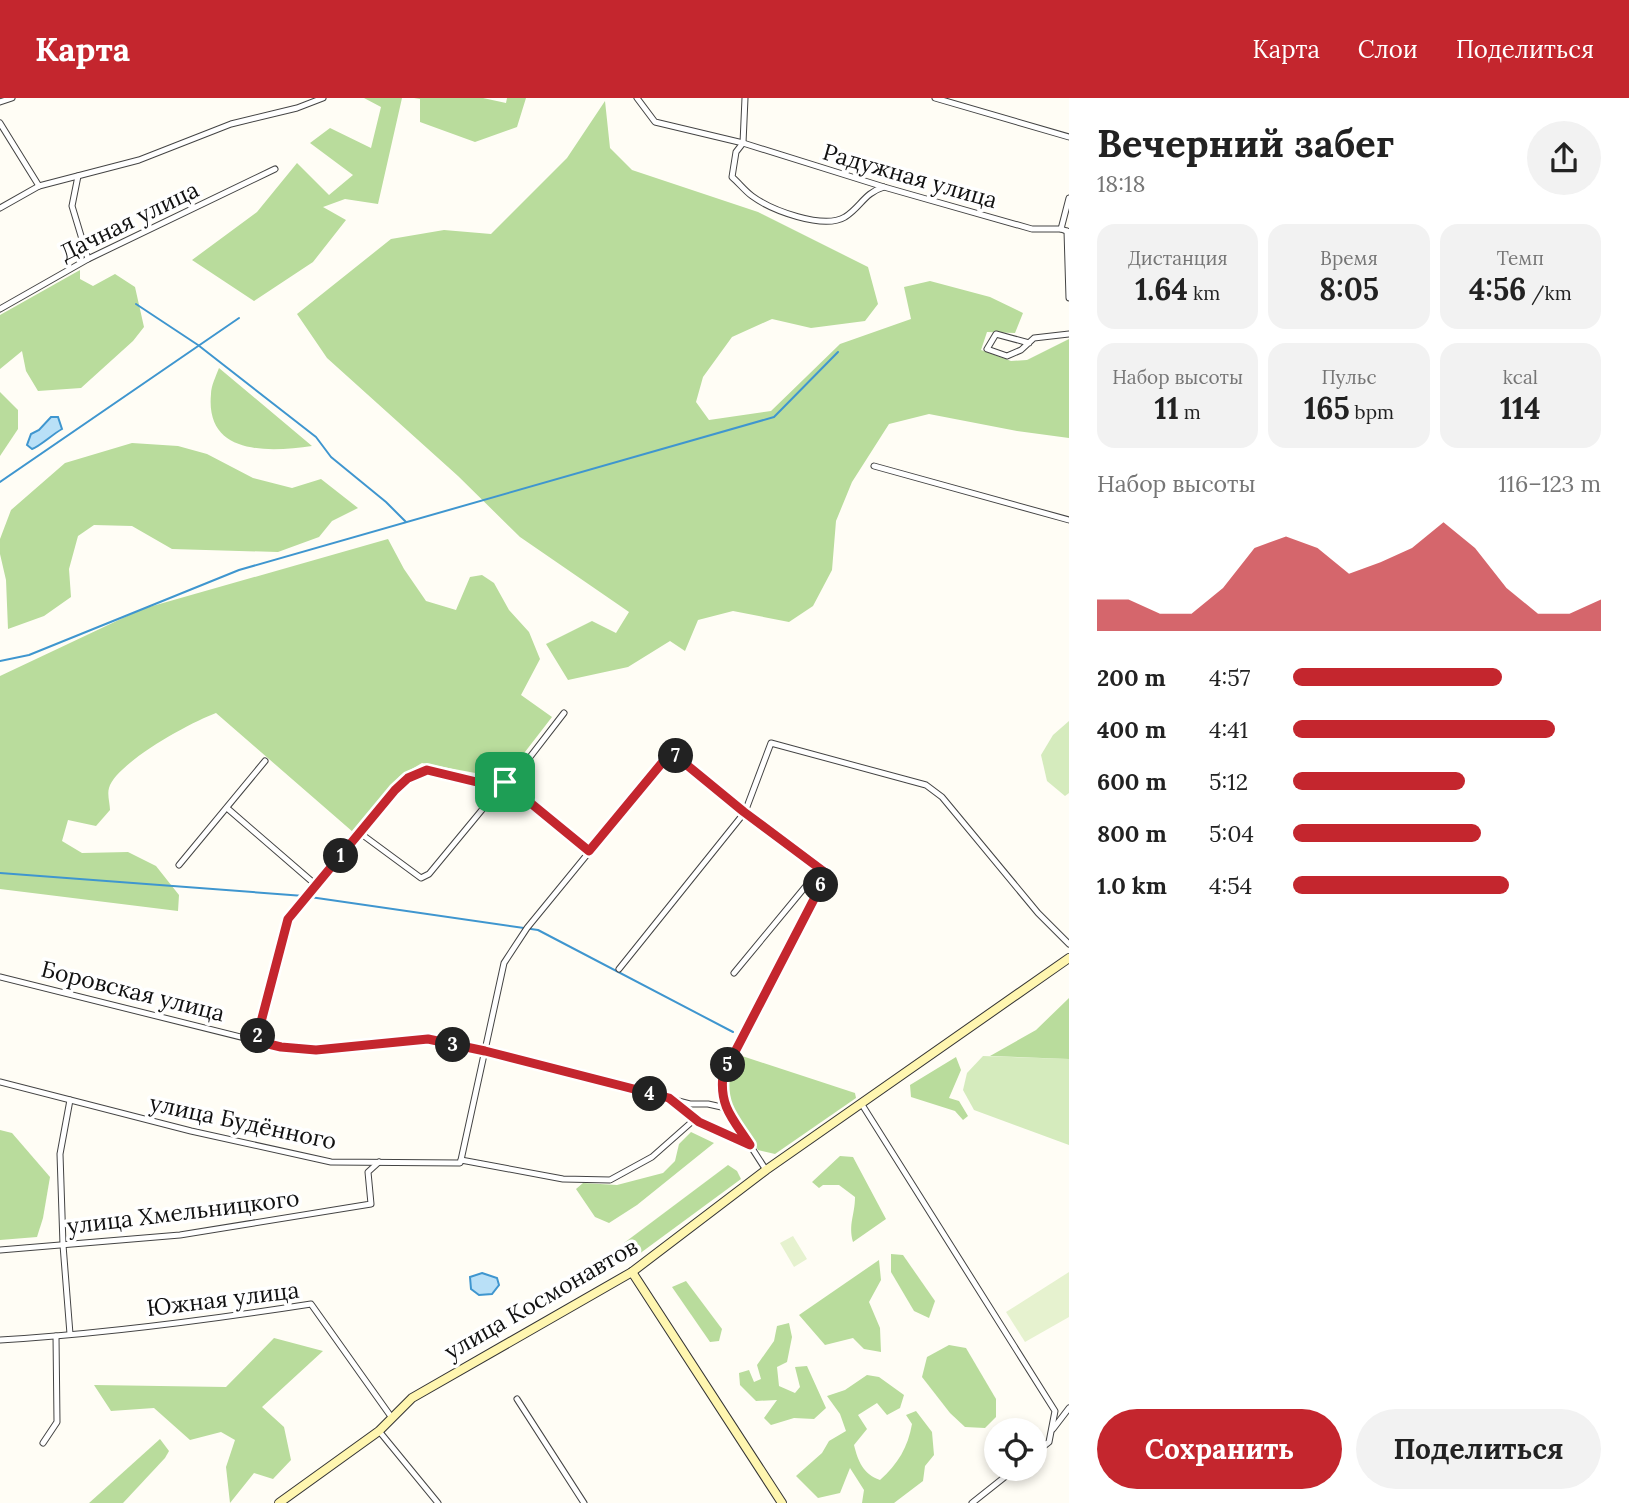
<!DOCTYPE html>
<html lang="ru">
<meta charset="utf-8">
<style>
:root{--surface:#fff;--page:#f2f2f2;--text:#222;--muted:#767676;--accent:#c4262e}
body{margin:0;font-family:Lora,serif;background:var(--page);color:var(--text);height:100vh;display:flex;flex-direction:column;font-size:26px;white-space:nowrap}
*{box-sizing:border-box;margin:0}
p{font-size:23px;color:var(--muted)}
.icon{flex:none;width:38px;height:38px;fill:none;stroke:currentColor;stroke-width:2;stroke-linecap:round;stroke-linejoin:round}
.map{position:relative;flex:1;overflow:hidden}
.side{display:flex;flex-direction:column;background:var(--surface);width:560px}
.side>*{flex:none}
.buttons{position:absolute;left:984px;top:1320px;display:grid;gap:14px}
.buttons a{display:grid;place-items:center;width:63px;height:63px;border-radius:50%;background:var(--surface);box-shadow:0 4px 10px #0003;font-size:35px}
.pin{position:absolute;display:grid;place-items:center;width:60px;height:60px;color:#fff;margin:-30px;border-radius:14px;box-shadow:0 4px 10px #0006}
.km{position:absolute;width:35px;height:35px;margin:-18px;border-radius:50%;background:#222;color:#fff;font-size:19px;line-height:35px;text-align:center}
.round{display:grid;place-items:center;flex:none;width:74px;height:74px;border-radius:37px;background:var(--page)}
.head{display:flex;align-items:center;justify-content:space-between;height:119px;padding:0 28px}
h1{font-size:38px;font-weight:700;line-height:52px}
.figures{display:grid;grid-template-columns:repeat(3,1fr);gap:10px;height:119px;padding:7px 28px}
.figures div{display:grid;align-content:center;border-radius:18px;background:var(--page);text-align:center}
.figures b{font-size:30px;font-weight:700}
.figures small{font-size:19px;font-weight:400}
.figures p{font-size:19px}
.chart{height:196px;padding:14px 28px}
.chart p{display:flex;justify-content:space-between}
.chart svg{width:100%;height:126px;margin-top:7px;fill:var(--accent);opacity:.7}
.action{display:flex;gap:14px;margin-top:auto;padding:14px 28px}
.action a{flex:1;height:80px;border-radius:42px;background:var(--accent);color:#fff;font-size:28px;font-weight:700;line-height:80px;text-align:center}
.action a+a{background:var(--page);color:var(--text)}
ul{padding:0 28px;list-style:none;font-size:23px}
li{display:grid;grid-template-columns:112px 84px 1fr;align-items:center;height:52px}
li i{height:18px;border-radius:9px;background:var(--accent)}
header{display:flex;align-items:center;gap:42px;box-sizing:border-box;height:98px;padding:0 35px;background:var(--accent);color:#fff}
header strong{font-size:33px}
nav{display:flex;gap:38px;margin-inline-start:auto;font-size:24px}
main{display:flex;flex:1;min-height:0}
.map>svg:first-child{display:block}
.green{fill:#d5ebbd}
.forest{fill:#b9dc9c}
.pitch{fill:#e6f2cf}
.water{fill:#b9e0f7;stroke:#3f96cf;stroke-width:2}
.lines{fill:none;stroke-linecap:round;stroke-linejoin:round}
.stream{stroke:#3f96cf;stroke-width:2}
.street-casing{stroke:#444;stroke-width:7}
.secondary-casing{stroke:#333;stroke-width:10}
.street{stroke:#fff;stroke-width:5}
.secondary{stroke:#fff6b0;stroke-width:8}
.route-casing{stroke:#fff;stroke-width:14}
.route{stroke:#c4262e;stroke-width:9}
.labels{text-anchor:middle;stroke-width:7;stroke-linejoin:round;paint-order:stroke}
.street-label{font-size:23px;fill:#111;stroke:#fff}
</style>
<header>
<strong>Карта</strong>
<nav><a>Карта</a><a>Слои</a><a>Поделиться</a></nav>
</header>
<main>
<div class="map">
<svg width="1069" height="1405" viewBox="0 0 1069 1405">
<rect width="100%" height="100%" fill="#fffdf5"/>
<g class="green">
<polygon points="1069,623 1069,695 1065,698 1047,683 1041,657 1053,637"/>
<polygon points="983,958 1069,961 1069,1047 974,1012 963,992 967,975"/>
</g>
<g class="forest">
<polygon points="364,0 402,0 378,106 345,101 323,109 346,122 313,164 254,203 192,162 257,114 297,65 329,97 353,77 310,45 330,30 371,50 381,9"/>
<polygon points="414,0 483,0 506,5 507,0 526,0 517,29 475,44 420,24 420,1"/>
<polygon points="605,3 610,50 632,72 758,114 868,169 878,206 865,223 811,230 772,221 732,239 703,279 696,304 709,322 771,313 840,246 911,221 904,189 930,183 990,199 1023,215 1015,235 987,234 981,252 1011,263 1027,262 1069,241 1069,340 1017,333 929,316 889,326 852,384 836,423 832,472 813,508 789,524 733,513 698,522 685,553 670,543 628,569 568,582 546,546 592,523 616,535 629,514 520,439 458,378 327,260 297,216 391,141 444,132 491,136 567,60"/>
<polygon points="80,172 80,181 93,188 115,176 135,189 144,229 133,243 81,290 38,293 26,273 22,253 0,271 0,217"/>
<path d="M219,270L312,348C269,354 205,358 211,296C211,288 216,278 219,270Z"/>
<polygon points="0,294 18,312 18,331 0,358"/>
<polygon points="132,345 178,348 207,356 253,380 292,390 321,381 358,410 332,423 319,439 278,454 172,451 132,428 94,427 78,438 69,471 71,499 44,518 8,531 6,482 0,456 0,441 11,412 65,365"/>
<path d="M388,441L404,471L426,503L456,512L470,479L482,477L494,485L509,512L529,534L540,561L521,597L552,619L518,663L486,677L422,665L400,678L353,734L216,615C191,624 116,665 109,690C107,696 110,706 110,712L96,728L68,722L62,743L82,755L128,754L156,768L179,797L178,813L0,791V578L142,511Z"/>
<polygon points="1069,900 1069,961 990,958 1036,932"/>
<polygon points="739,957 855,995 856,1000 775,1056 758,1052 726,998 727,978"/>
<polygon points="956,959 961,972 949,1000 959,1003 968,1018 963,1022 955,1013 911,999 910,987"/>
<polygon points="0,1032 12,1035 50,1079 43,1120 37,1139 0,1142"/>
<polygon points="691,1034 714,1045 637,1107 609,1125 595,1119 576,1091 583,1085 617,1087 663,1075 675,1063 679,1046"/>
<path d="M840,1058L853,1059L886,1121L853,1144C848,1126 855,1117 855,1099L839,1087H823L819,1090L812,1084Z"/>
<polygon points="728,1067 737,1073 741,1081 635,1159 623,1151 624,1145"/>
<polygon points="891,1156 903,1157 935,1203 929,1220 914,1213 891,1174"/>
<polygon points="879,1162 881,1182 869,1204 880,1230 881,1254 864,1251 853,1240 825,1247 799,1217"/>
<polygon points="686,1183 722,1231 719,1243 710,1244 672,1189"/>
<polygon points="789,1225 792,1239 787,1264 777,1269 779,1288 795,1295 800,1289 795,1269 807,1268 826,1310 814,1321 794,1320 771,1327 764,1320 777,1302 756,1303 740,1287 739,1275 749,1272 754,1284 761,1281 757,1267 774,1243 777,1228"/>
<polygon points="274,1240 323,1253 262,1309 284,1329 291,1362 273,1381 254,1375 230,1405 226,1369 235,1342 221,1334 190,1342 154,1310 111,1313 94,1287 226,1289"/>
<polygon points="949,1247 966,1250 996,1301 996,1319 985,1330 965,1329 950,1315 922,1279 927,1259"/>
<path d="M867,1277L879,1279L904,1297L900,1310L887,1317L877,1305L858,1317L867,1331L854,1347C858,1363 863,1376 880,1382C898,1366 908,1349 912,1326L906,1317L916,1313L932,1334L934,1357L925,1368L923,1383L894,1405H862L864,1392L850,1370L840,1395L818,1400L796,1378L822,1355L829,1343L846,1333L840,1316L827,1298L845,1292Z"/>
<polygon points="160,1341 169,1353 165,1360 123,1405 89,1405"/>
</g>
<g class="pitch">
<polygon points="793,1138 807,1161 794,1169 780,1145"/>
<polygon points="1069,1174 1069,1219 1025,1244 1006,1214"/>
</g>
<g class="water">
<path d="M51,319H58L62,331C53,336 39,349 32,351L27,347L31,336L39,332Z"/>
<polygon points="482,1175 497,1180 499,1187 492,1196 479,1197 471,1191 470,1179"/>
</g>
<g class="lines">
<g class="stream">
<polyline points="136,206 198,247 316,339 331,359 386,404 406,424"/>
<polyline points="0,384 239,220"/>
<polyline points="0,563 29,557 239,472 774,319 838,254"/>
<polyline points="0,775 304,798"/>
<polyline points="310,799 538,832 733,934"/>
</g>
<g class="street-casing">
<g id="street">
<polyline points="637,0 655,24 743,45 884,89 1032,131 1061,131 1069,134"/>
<path d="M745,0L743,45L736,54L732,79C739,85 745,93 752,98C771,112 823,132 845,119C861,109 864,95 884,89"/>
<polyline points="935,0 1069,39"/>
<polyline points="0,4 12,0"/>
<polyline points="0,25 39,88"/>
<polyline points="78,78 72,108 88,161"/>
<polyline points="0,110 39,88 139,62 231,26 297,10 323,0"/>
<polyline points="1061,131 1069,100"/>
<polyline points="1067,133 1069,200"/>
<polyline points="0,211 88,161 275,71"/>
<polyline points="1029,245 996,236 987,251 1007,258 1021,252 1034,240 1069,236"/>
<polyline points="874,368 1069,422"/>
<polyline points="227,710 316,787"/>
<polyline points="360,735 421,780 429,776 505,684 513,681 564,615"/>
<polyline points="179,767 265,663"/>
<polyline points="619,871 745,714 771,645 926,687 942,699 1038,815 1069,846"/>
<polyline points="734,875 815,777 827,776"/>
<polyline points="0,879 281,949 316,952 428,941 485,953 690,1006 708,1006 726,1010 766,1072"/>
<polyline points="256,943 288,821 395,692 408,680 427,672 485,686 505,684 589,753"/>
<polyline points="0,984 191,1033 331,1064 460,1065 461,1062 563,1081 610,1082 652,1059 695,1021"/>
<polyline points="671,1002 699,1024 750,1047"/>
<polyline points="861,1005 1055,1313 1049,1344 1034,1356"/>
<polyline points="726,1010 721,994 723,977 827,776"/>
<polyline points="461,1062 504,865 527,830 671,654 745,714 827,776"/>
<polyline points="0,1152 180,1137 371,1106 368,1074 379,1064"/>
<polyline points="70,1236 63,1147 60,1056 70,1002"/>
<path d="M0,1242C104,1236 208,1222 311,1206L392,1320"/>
<polyline points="517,1301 584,1405"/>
<polyline points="1053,1331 1069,1310"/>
<polyline points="379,1333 438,1405"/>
<polyline points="43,1345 57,1324 56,1238"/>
<polyline points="972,1405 1016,1370"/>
</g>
</g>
<g class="secondary-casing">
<g id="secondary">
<polyline points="632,1174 782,1405"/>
<polyline points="279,1405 379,1333 412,1300 632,1174 766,1072 1069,860"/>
</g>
</g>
<use href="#street" class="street"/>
<use href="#secondary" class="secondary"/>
</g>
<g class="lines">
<g class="route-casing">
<path id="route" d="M671,654L744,714L827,776L723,977C719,1009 734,1022 750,1047L699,1024L669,1000L485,953L428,941L316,952L281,949L256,943L288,821L395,692L408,680L427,672L485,686L505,684L589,753Z"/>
</g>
<use href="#route" class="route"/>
</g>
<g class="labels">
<g class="street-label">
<text transform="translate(910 78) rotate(16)" y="8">Радужная улица</text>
<text transform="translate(129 123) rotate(-26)" y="8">Дачная улица</text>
<text transform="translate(133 893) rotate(14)" y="8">Боровская улица</text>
<text transform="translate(243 1024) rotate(12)" y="8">улица Будённого</text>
<text transform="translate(183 1114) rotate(-7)" y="8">улица Хмельницкого</text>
<text transform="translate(223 1201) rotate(-7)" y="8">Южная улица</text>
<text transform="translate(541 1201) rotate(-30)" y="8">улица Космонавтов</text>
</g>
</g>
</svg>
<div class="buttons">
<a><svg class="icon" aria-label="locate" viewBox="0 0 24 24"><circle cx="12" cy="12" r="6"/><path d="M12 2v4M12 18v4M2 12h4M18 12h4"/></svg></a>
</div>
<div class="pin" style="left:505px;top:684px;background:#1e9e55"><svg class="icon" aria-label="arrive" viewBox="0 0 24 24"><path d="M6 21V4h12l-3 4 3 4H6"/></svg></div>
<b class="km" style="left:341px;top:758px">1</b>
<b class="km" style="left:258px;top:938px">2</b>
<b class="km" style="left:453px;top:947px">3</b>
<b class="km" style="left:650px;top:996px">4</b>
<b class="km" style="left:728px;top:967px">5</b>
<b class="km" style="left:821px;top:787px">6</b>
<b class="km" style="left:676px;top:658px">7</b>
</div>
<section class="side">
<div class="head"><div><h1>Вечерний забег</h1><p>18:18</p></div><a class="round"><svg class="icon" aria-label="share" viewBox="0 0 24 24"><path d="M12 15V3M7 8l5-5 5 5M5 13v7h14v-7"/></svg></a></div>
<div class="figures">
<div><p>Дистанция</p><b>1.64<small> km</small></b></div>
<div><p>Время</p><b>8:05</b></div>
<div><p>Темп</p><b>4:56<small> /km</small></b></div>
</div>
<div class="figures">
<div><p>Набор высоты</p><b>11<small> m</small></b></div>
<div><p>Пульс</p><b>165<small> bpm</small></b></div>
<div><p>kcal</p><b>114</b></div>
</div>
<div class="chart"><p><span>Набор высоты</span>116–123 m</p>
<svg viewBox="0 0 160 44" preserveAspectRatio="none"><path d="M0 44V33L10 33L20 38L30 38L40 29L50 15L60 11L70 15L80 24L90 20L100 15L110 6L120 15L130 29L140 38L150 38L160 33V44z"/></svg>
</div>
<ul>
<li><b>200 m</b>4:57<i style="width:68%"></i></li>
<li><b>400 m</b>4:41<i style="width:85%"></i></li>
<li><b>600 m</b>5:12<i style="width:56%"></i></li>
<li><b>800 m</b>5:04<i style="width:61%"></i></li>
<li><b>1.0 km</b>4:54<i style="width:70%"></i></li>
</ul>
<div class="action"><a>Сохранить</a><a>Поделиться</a></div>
</section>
</main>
